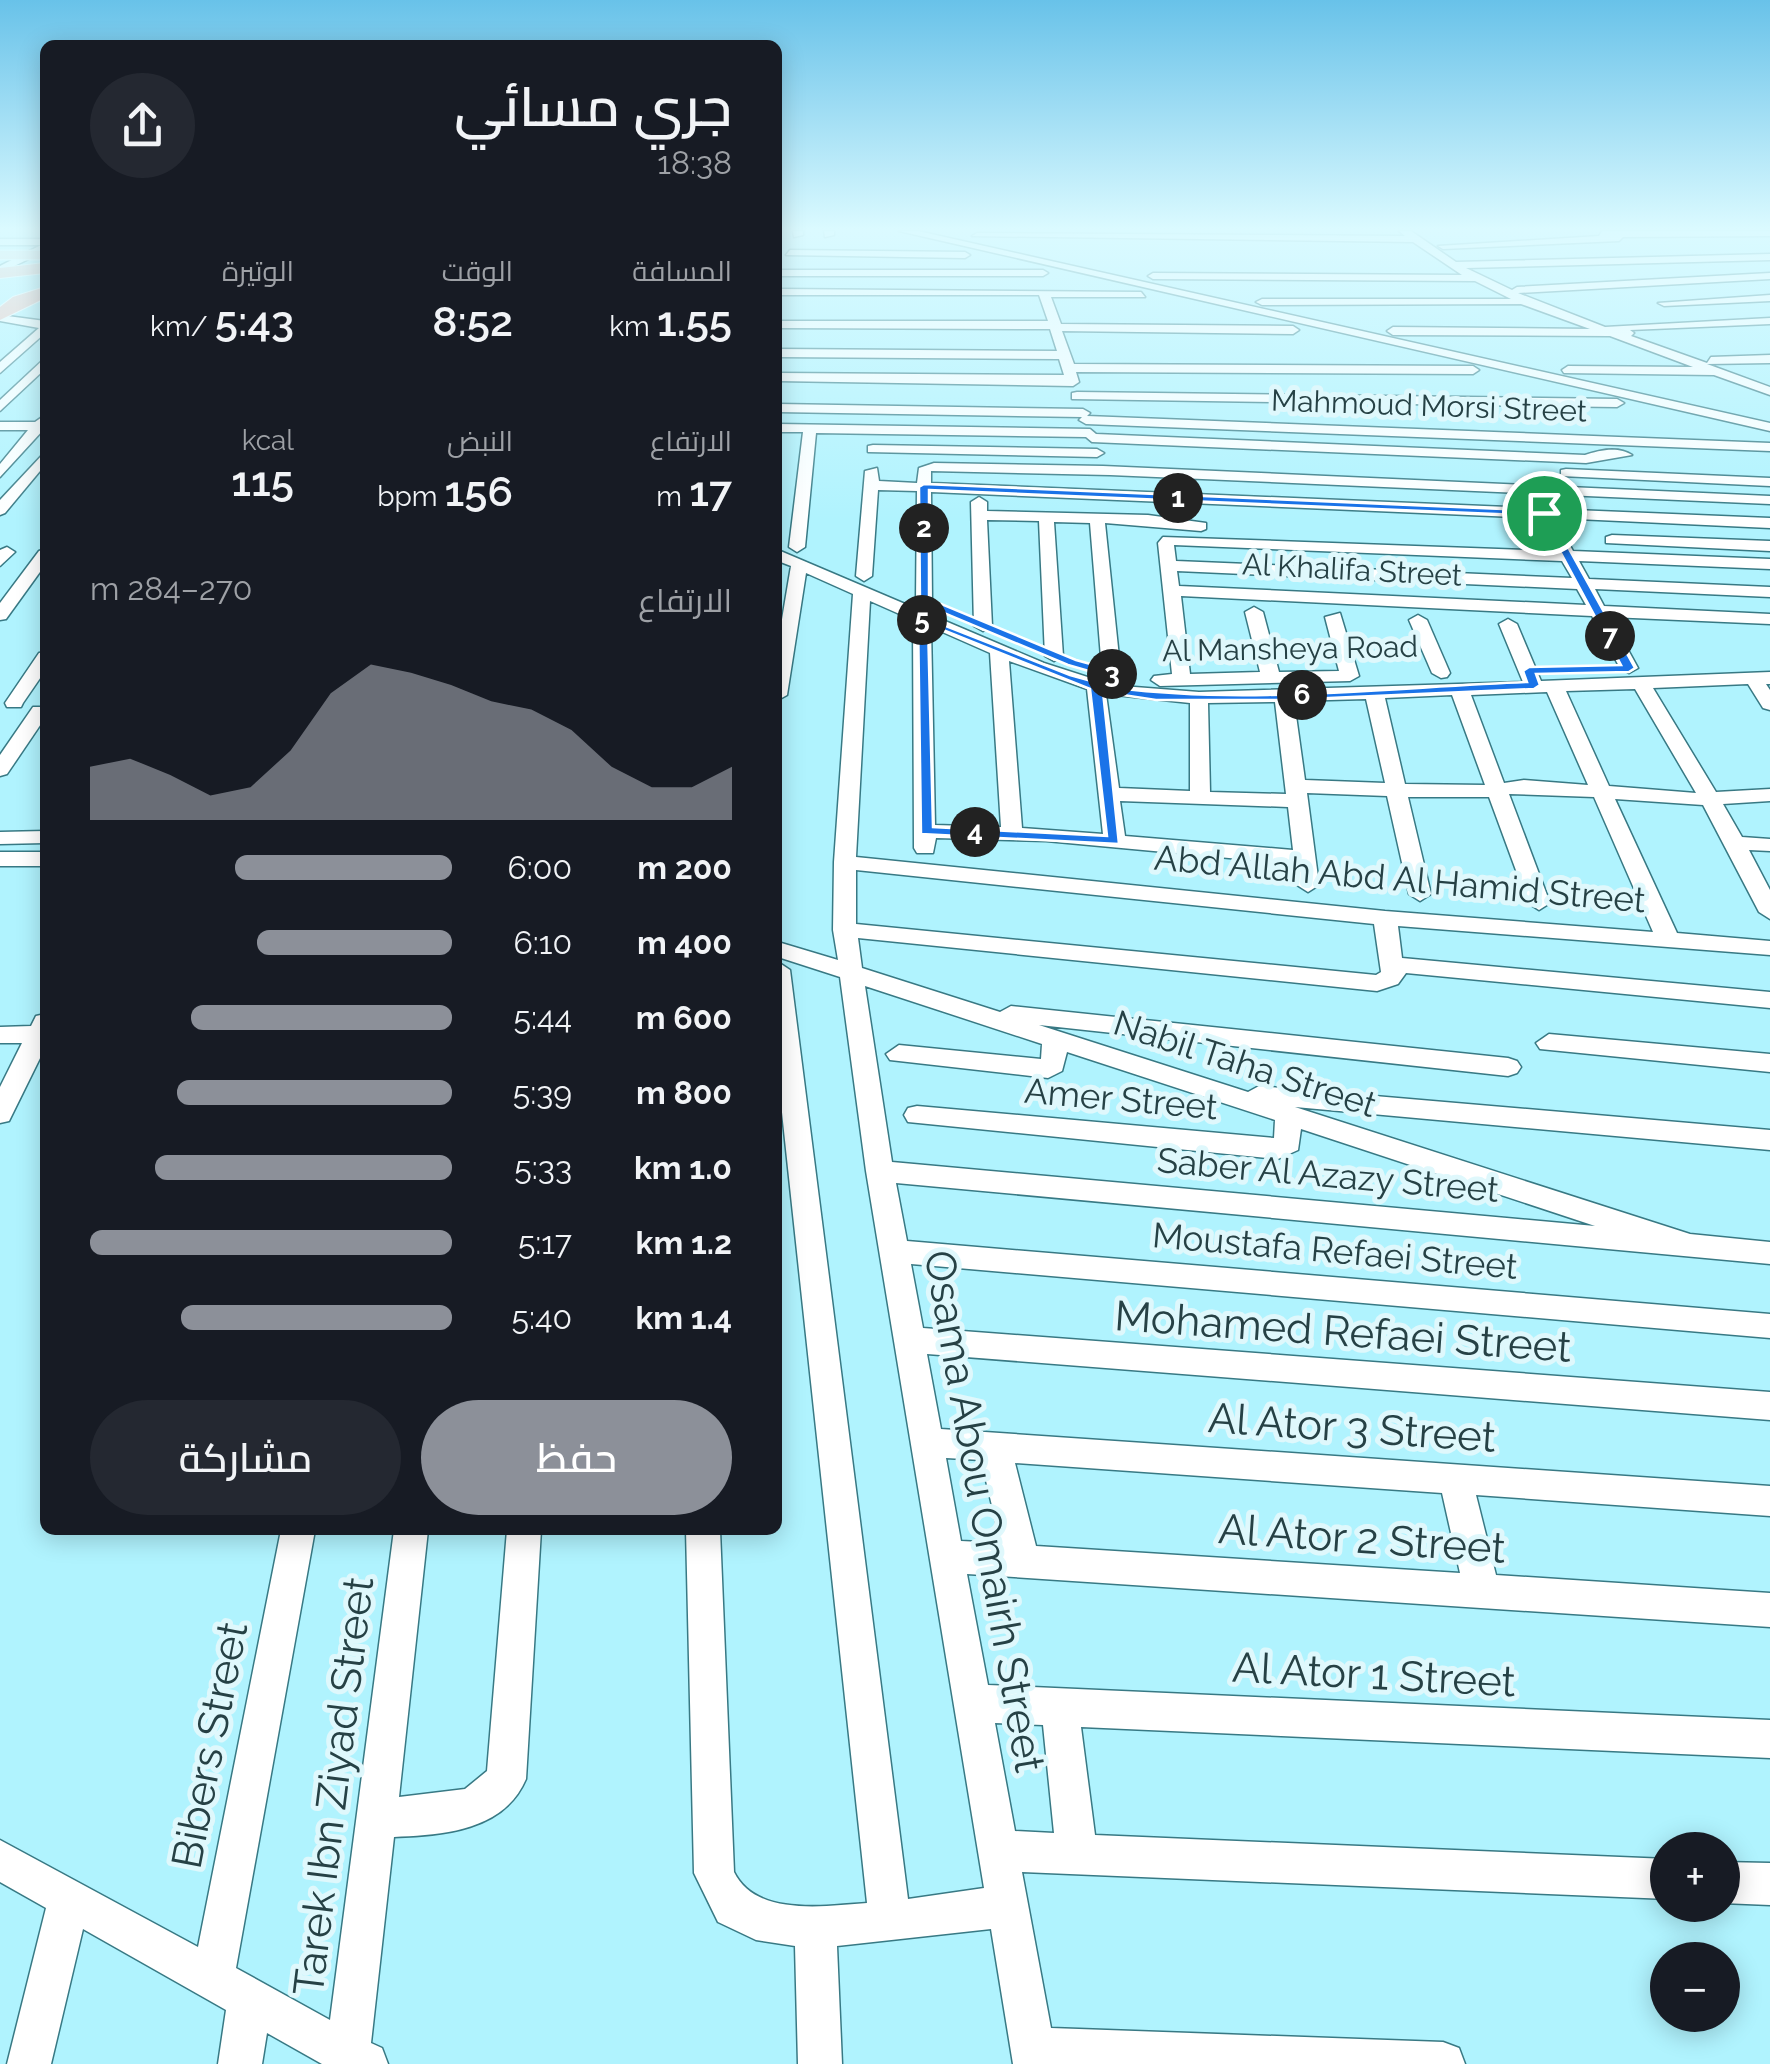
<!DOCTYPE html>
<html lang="ar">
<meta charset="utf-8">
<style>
:root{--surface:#171b24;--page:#242831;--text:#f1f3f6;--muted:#9ea1a6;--accent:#8c9099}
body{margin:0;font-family:Raleway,Cairo,sans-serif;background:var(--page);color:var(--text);direction:rtl;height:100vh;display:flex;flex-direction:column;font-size:38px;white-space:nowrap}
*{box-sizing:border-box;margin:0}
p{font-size:32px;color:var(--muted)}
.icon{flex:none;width:55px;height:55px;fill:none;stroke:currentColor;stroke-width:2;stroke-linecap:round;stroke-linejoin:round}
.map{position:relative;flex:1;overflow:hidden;direction:ltr}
.sheet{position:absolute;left:40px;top:40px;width:742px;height:1495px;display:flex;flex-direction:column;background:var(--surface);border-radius:15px;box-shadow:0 5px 25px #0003;direction:rtl}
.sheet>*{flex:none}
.buttons{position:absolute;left:1650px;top:1832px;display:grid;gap:20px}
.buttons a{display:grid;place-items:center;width:90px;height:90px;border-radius:50%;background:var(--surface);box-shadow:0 5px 25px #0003;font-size:50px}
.pin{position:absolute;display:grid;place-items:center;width:85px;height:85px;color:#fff;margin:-42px;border:5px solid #fff;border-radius:50%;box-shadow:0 2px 10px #0007}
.km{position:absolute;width:50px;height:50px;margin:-25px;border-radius:50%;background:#222;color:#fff;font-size:28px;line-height:50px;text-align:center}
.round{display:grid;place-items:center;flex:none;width:105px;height:105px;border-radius:52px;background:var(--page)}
.overview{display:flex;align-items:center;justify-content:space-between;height:170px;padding:0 50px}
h1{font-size:55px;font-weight:600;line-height:75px}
.stats{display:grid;grid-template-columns:repeat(3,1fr);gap:15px;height:170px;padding:10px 50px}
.stats div{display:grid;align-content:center}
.stats b{font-size:42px;font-weight:600}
.stats small{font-size:28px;font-weight:400}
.stats p{font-size:28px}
.chart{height:280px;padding:20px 50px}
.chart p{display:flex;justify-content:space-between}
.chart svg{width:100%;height:180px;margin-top:10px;fill:var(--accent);opacity:.7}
.primary-button{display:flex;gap:20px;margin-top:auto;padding:20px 50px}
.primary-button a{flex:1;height:115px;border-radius:60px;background:var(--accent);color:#fff;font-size:40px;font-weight:600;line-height:115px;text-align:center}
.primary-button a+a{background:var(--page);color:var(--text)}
ul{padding:0 50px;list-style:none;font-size:32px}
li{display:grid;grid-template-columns:160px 120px 1fr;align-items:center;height:75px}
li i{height:25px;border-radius:12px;background:var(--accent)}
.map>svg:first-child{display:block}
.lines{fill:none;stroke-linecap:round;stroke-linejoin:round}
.minor-casing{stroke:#387984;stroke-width:3}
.major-casing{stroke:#fff;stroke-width:3}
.highway-casing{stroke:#fff;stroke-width:2}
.minor{fill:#fff;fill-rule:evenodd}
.major{fill:#fcd7d1;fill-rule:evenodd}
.highway{fill:#fabcb2;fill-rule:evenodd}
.route{fill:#1a73e8;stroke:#fff;stroke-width:2.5;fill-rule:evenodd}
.labels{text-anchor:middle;stroke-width:10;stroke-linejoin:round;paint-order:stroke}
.far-street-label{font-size:30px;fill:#264145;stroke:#dff8fc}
.street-label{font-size:35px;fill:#264145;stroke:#dff8fc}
.near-street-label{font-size:42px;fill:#264145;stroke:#dff8fc}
</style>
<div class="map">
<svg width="1770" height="2064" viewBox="0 0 1770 2064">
<rect width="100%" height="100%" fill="#b0f3fe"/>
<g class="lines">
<g class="minor-casing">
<g id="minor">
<polygon points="793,231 803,231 803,235 794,237"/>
<polygon points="824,231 834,231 834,235 825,237"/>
<polygon points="899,231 918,231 1770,423 1770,431"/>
<polygon points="1399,231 1411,231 1456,262 1770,254 1770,260 1466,268 1512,290 1517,287 1770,273 1770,279 1518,293 1605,327 1770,318 1770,324 1630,330 1634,333 1631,336 1707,363 1711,357 1770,355 1770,363 1707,364 1770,387 1770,395 1714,375 1564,373 1562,370 1568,366 1693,367 1610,336 1393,335 1387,331 1393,327 1590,329 1521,304 1262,305 1256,302 1262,299 1511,299 1475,281 1153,279 1148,276 1153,273 1462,275 1413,242 972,236 977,233 1405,236"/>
<polygon points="1602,231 1770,231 1770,236 1623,237 1619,241 1443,249 1438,246 1599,236"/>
<polygon points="0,239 45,239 45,251 0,273 0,266 41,245 0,245"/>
<polygon points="790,250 965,252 970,255 965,258 786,255"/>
<polygon points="778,270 1043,270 1048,273 1043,276 778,276"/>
<polygon points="778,289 1141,292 1145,297 1051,297 1061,324 1293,326 1299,330 1293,334 1062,331 1074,364 1473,366 1479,370 1473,374 1076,372 1079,382 1073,386 778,381 778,373 1064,375 1059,359 778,357 778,349 1057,351 1050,329 778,328 778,321 1048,321 1039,295 778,295"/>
<polygon points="1770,295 1770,301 1664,306 1658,303"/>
<polygon points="0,315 45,321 44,334 0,373 0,362 39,328 0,321"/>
<polygon points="45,358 45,369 0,411 0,400"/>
<polygon points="1077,392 1617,399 1624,403 1617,407 1072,399 1072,393"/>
<polygon points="778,404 1083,409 1090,413 1087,416 1770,443 1770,451 1086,424 1079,420 1082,417 778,412"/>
<polygon points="45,415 45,428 0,477 0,464 28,430 0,430 0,422 35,422"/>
<path d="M778,424L1090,429L1096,434L1585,455C1599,450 1619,446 1632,455L1586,463L1092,442L1086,437L816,433L805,547L797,552L789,547L803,432H778Z"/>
<polygon points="873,445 1097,449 1104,453 1097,457 868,452 868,446"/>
<polygon points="45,452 45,465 5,513 0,515 0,500"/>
<path d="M934,463L1103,466L1770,496V504L1110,475L931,471V483L1534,508L1530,501L1538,496L1550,509L1770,518V528L1555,518L1573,551L1770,559V569L1579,561L1589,579L1770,587V597L1595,589L1604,606L1770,614V624L1610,617L1638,668L1629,673L1620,668L1592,616L1181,596L1190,674L1260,672L1245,612L1254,607L1263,612L1279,672L1339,671L1325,617L1340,613L1359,676L1350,681L1160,686L1151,680L1154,676L1172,674L1158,543L1163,537L1557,551L1540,518L931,492L932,601L924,606L916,601L917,491L878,490L872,576L864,581L856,576L865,471L877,468L879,481L917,483L919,468ZM1174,545L1562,561L1572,578L1176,561ZM1177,571L1577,589L1586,605L1179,586Z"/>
<polygon points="1566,469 1770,478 1770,486 1561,476 1561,470"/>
<path d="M979,497L987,502V511L1148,515L1206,523V529L1201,531L1105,523L1122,686L1199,692L1523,682L1499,624L1508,619L1517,624L1541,681L1770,672V684H1766L1770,690V710L1763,708L1748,684L1653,688L1716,792L1770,789V801L1723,804L1742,837L1770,839V851L1749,850L1770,890V919L1759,912L1703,805L1615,799L1677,933L1770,941V955L1398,926L1402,958L1770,992V1008L1406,973L1398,984L1377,991L858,938L862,968L1000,1012L1011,1006L1508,1058L1517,1061L1521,1067L1517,1073L1508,1076L1039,1025L1248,1092L1259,1086L1770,1130V1150L1295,1107L1690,1234L1770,1242V1264L896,1183L907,1241L1770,1314V1338L911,1264L923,1328L1770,1392V1420L927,1354L941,1429L1770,1486V1516L1476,1495L1496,1575L1770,1593V1627L967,1574L988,1685L1770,1720V1758L1081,1727L1095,1835L1668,1859V1899L1022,1872L1051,2028L1443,2042L1459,2048L1465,2064H1013L991,1929L837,1946L842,2064H798L795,1946L756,1940L718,1922L694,1873L686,1530H720L734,1872C756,1917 825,1906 867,1903L778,1075V962L790,970L908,1899L984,1888L866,1171L840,977L778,957V942L838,960L833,930L834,862L853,594L806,573L787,695L778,700V643L791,566L778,561V550L1044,663L1103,682L1090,523L1054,522L1063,656L1054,661L1045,656L1039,521L987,520L992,626L983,631L974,626L971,502ZM870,601L913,620L914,848L917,853H933L936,838L1046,841L1294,864L1297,885L1308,892L1319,885L1307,793L1387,796L1409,894L1420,901L1431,894L1408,797H1489L1528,903L1539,910L1550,903L1509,794L1594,797L1653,932L1385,911L856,857ZM931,627L990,653L1001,827L935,825ZM1009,661L1087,689L1103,834L1022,828ZM1635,689L1696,793L1609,786L1566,691ZM1547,692L1588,785L1524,780L1504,783L1471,695ZM1106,694L1190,703V791L1119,788ZM1452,695L1485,785L1405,784L1385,698ZM1366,699L1385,783L1305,780L1294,701ZM1275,702L1286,794L1210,792L1208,703ZM1120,801L1288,807L1293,850L1125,836ZM856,870L1374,924L1381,972L1376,975L856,924ZM865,986L1042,1044L1041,1059L899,1045L886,1054L890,1060L1048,1078L1062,1071L1067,1052L1275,1120L1274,1138L917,1106L908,1108L904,1115L908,1122L1278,1159L1298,1150L1301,1129L1595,1226L892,1162ZM946,1458L981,1460L1001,1543L961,1541ZM1015,1463L1442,1493L1460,1573L1036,1546ZM995,1723L1043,1725L1054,1833L1015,1831Z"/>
<polygon points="1612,535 1770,541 1770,551 1606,543 1606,537"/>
<polygon points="7,547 15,552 0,566 0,550"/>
<polygon points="45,549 45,565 6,619 0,620 0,603 39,551"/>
<polygon points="1418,615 1427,620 1450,673 1447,677 1441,678 1432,673 1409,620"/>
<polygon points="45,652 45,671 23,703 21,707 7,707 5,703 39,653"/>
<polygon points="33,707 45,707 45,718 7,774 0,776 0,755"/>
<polygon points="45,831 45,843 0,844 0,832"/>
<rect x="0" y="852" width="45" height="14"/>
<polygon points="45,1014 45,1048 9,1121 0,1123 0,1087 22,1043 0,1043 0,1027 31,1026 36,1016"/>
<polygon points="1549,1034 1770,1054 1770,1072 1540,1049 1536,1043"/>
<path d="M281,1530H315L236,1968L330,2020L394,1530H428L399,1797L465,1789L487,1771L507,1530H541L526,1779C504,1831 443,1835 394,1837L371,2043L382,2048L388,2064H322L267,2033L262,2064H218L226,2010L83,1929L51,2064H7L46,1908L0,1882V1840L198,1947Z"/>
<polygon points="1722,1862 1770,1863 1770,1905 1722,1903"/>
</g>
</g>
<g class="major-casing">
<rect id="major" x="0" y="251" width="45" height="8"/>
</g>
<g class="highway-casing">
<g id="highway">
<polygon points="45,263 45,273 0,278 0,268"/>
<polygon points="45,287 45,298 0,320 0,307 13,297"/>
</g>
</g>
<use href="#minor" class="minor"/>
<use href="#major" class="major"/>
<use href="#highway" class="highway"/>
</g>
<linearGradient id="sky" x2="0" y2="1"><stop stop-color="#68c2e9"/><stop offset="0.44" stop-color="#dbfaff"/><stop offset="1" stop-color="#dbfaff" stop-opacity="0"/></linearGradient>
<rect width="1770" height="520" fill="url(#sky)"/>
<path class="route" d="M924,484L1548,511L1635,668L1629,672L1536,674L1540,685L1534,689L1284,700H1156L1103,692L1119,844L921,834L918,615L1070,675L1106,685V676L1068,665L920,603L919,487ZM929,490L1541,516L1621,665L1529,667L1523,671L1527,682C1397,687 1247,705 1118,688L1116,671L1076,660L929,599ZM928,624L1090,689L1107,836L933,827Z"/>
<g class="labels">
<g class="far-street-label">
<text transform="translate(1429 406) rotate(2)" y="10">Mahmoud Morsi Street</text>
<text transform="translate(1352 570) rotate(3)" y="10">Al Khalifa Street</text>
<text transform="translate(1290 649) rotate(-1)" y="10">Al Mansheya Road</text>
</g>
<g class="street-label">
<text transform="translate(1400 879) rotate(5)" y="12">Abd Allah Abd Al Hamid Street</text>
<text transform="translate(1245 1064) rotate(18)" y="12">Nabil Taha Street</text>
<text transform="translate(1121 1099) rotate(5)" y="12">Amer Street</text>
<text transform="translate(1328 1175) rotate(5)" y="12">Saber Al Azazy Street</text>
<text transform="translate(1335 1251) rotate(5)" y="12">Moustafa Refaei Street</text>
</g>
<g class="near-street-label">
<text transform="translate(1343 1331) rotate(4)" y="15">Mohamed Refaei Street</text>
<text transform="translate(1352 1427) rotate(4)" y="15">Al Ator 3 Street</text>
<text transform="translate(985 1511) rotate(80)" y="15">Osama Abou Omairh Street</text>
<text transform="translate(1362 1538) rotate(4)" y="15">Al Ator 2 Street</text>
<text transform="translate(1374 1674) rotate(3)" y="15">Al Ator 1 Street</text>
<text transform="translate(209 1745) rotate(-79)" y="15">Bibers Street</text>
<text transform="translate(333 1786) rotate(-83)" y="15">Tarek Ibn Ziyad Street</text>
</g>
</g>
</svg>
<div class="buttons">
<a>+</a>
<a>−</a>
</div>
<div class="pin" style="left:1544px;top:513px;background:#1e9e55"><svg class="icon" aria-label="arrive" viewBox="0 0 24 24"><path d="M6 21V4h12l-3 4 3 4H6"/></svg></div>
<b class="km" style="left:1178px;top:498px">1</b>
<b class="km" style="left:924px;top:528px">2</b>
<b class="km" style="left:1112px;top:674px">3</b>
<b class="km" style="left:975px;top:832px">4</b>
<b class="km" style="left:922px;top:620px">5</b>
<b class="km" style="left:1302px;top:695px">6</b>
<b class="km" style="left:1610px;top:636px">7</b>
<section class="sheet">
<div class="overview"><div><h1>جري مسائي</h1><p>18:38</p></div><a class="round"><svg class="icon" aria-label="share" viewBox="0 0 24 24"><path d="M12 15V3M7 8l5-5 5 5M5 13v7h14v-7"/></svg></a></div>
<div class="stats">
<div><p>المسافة</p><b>1.55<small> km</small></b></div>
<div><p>الوقت</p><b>8:52</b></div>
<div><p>الوتيرة</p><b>5:43<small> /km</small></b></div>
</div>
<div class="stats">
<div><p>الارتفاع</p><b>17<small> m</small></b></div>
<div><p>النبض</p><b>156<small> bpm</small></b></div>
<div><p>kcal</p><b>115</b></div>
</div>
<div class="chart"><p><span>الارتفاع</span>270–284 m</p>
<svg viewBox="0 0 160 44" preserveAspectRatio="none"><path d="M0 44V31L10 29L20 33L30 38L40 36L50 27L60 13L70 6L80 8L90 11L100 15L110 17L120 22L130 31L140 36L150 36L160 31V44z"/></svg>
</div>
<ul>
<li><b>200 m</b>6:00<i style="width:60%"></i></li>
<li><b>400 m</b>6:10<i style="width:54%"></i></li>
<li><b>600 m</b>5:44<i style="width:72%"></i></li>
<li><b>800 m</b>5:39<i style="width:76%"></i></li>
<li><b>1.0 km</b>5:33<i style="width:82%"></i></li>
<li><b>1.2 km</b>5:17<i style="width:100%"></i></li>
<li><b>1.4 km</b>5:40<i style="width:75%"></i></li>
</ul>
<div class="primary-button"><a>حفظ</a><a>مشاركة</a></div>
</section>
</div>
